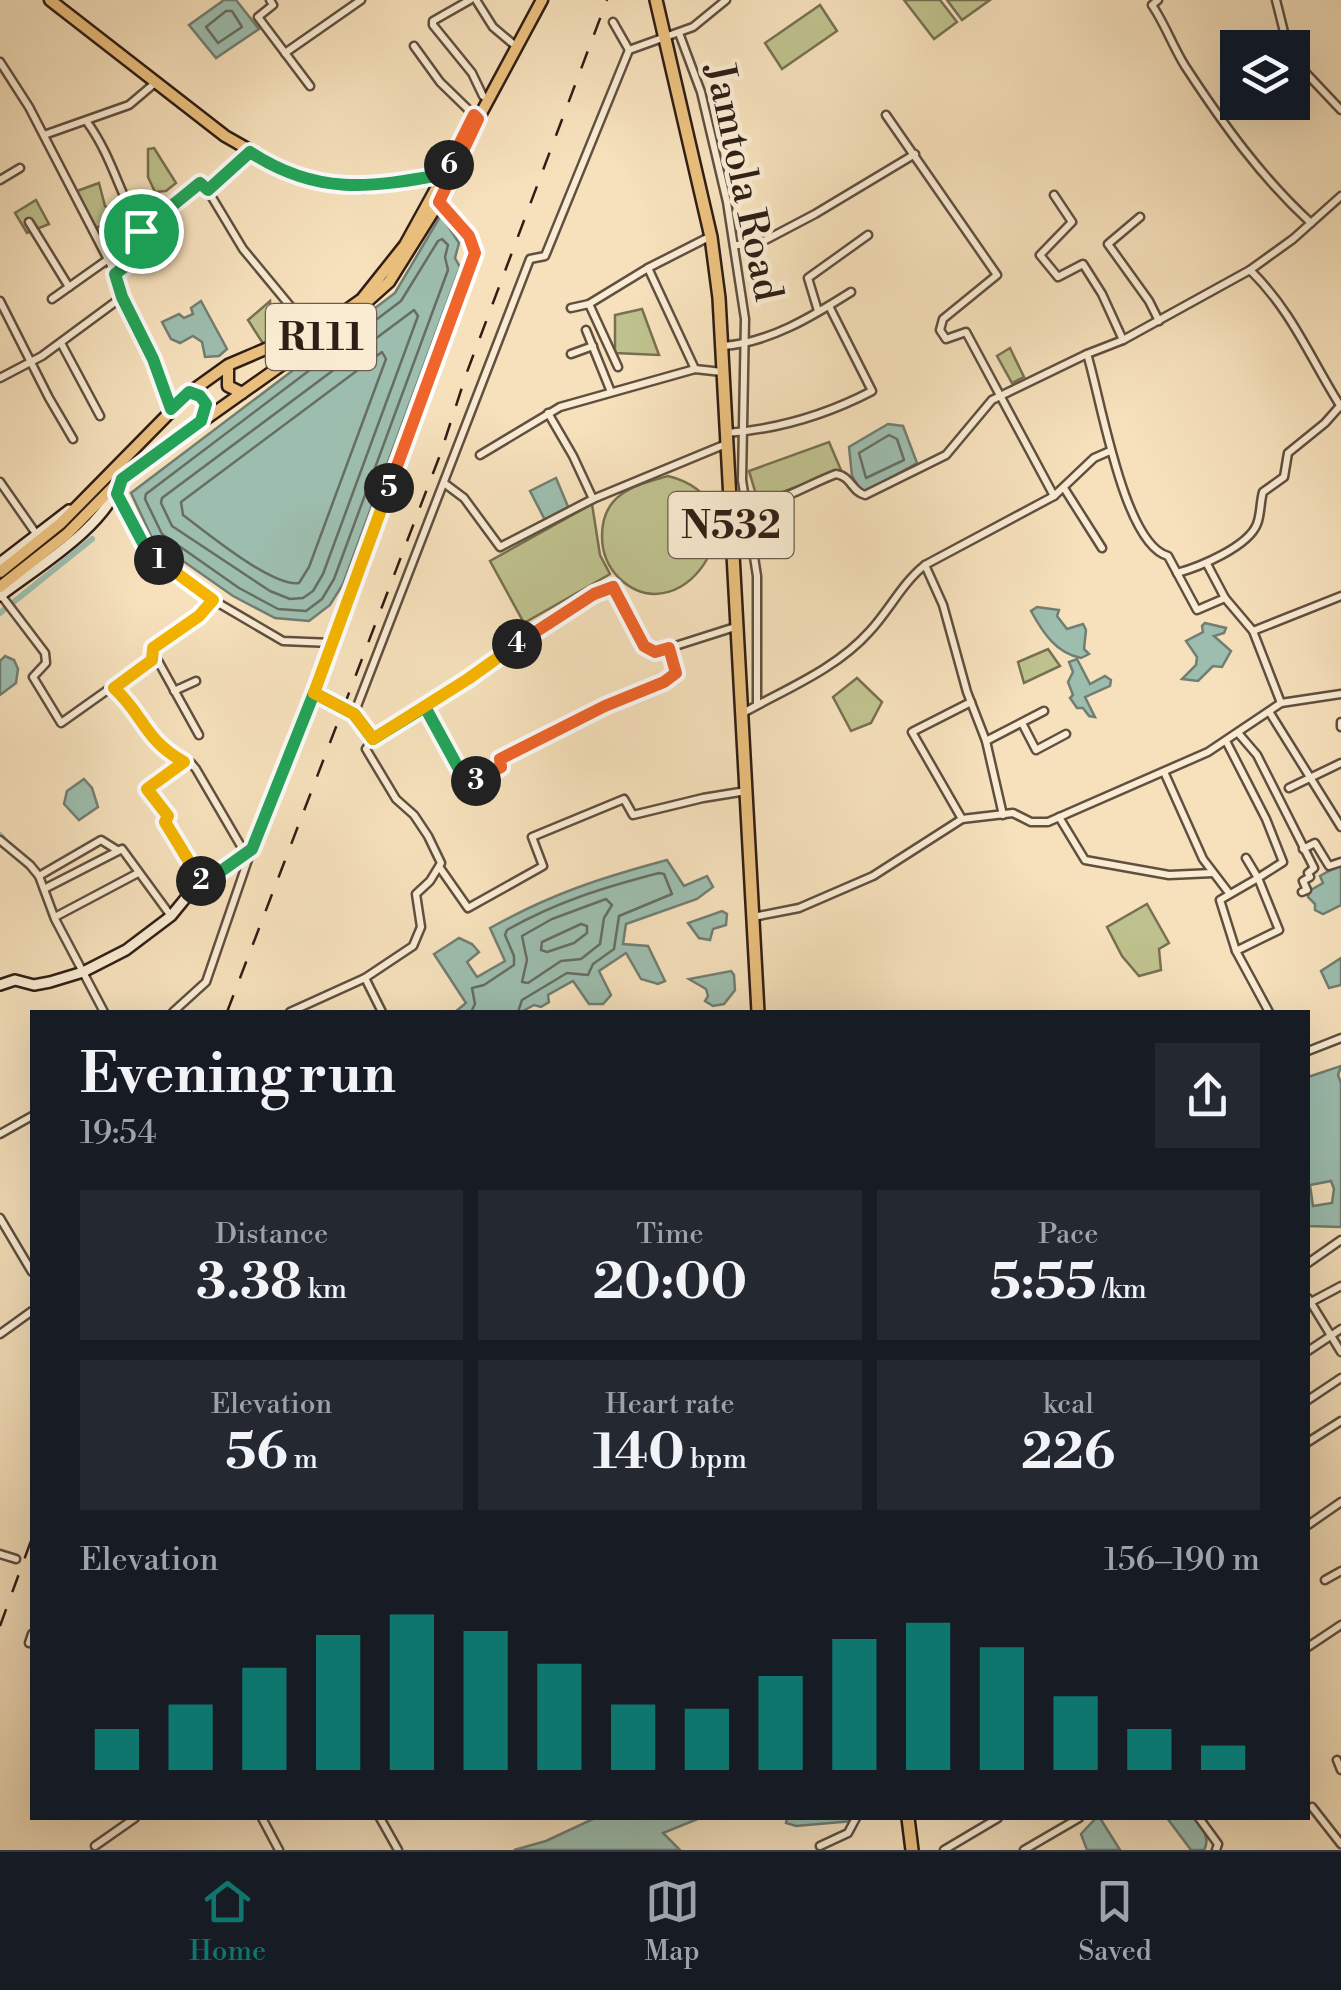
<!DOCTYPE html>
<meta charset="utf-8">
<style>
:root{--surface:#171b24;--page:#242831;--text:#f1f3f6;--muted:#9ea1a6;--line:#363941;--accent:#0f766e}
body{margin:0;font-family:"Libre Bodoni",serif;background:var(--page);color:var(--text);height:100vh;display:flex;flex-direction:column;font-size:38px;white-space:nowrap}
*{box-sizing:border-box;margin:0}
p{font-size:32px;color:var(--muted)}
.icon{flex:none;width:55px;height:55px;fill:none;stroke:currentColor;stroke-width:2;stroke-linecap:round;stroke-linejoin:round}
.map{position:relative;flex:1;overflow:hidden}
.drawer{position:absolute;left:30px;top:1010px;width:1280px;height:810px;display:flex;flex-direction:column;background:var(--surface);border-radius:0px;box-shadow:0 10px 40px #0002}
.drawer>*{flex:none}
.tools{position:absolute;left:1220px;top:30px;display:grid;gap:20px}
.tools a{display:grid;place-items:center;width:90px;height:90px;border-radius:0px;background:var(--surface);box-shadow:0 10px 40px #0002;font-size:50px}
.pin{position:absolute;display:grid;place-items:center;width:85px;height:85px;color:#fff;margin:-42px;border:5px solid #fff;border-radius:50%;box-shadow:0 2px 10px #0007}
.km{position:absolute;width:50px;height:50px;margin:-25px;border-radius:50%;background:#222;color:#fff;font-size:28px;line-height:50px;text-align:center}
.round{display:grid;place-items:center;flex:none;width:105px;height:105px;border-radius:0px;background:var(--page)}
.headline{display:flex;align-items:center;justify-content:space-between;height:170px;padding:0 50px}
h1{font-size:55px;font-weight:800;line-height:75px}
.metrics{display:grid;grid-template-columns:repeat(3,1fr);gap:15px;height:170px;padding:10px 50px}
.metrics div{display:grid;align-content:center;border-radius:0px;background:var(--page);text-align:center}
.metrics b{font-size:50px;font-weight:800}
.metrics small{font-size:28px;font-weight:400}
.metrics p{font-size:28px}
.chart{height:280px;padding:20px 50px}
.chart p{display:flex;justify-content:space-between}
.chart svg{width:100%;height:180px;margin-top:10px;stroke:var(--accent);stroke-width:6}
.menu{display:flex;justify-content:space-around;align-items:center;height:140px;border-top:2px solid var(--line);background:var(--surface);font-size:28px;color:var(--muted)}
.menu a{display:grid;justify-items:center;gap:5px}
.menu .active{color:var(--accent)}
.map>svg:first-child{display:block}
.green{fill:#bfc28e;stroke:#777052;stroke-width:2.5}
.water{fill:#9dbeaf;stroke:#717e72;stroke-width:2.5;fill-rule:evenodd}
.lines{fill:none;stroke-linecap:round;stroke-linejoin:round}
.shore{stroke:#666e62;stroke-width:2.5}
.canal{stroke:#9dbeaf;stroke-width:6}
.street-casing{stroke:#614f40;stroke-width:11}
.secondary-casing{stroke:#2f1e16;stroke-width:14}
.primary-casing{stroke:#2f1e16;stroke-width:15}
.highway-casing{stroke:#2f1e16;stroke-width:16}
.street{stroke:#f9ecd3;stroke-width:6}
.secondary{stroke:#f9ecd3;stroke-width:9}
.primary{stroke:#ebc07e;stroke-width:10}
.highway{stroke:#ebc07e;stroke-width:11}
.rail{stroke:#2f1e16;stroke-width:2.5;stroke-dasharray:18 18;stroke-linecap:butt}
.split-1-casing{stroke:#fff;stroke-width:20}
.split-2-casing{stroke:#fff;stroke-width:20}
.split-3-casing{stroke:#fff;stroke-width:20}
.split-4-casing{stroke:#fff;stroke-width:20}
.split-5-casing{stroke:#fff;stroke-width:20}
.split-6-casing{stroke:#fff;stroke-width:20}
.split-7-casing{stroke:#fff;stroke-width:20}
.split-1{stroke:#22a559;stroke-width:12}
.split-2{stroke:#f5b400;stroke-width:12}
.split-3{stroke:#22a559;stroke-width:12}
.split-4{stroke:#f0652b;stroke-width:12}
.split-5{stroke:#f5b400;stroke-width:12}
.split-6{stroke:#f0652b;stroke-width:12}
.split-7{stroke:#22a559;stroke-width:12}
.labels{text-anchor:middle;stroke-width:9;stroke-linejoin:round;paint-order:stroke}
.shield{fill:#f9ecd3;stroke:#6c5c4f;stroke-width:2.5}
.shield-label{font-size:38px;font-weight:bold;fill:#2f1e16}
.street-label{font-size:40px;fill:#2f1e16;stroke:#f9ecd3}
</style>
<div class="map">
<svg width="1341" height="1850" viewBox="0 0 1341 1850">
<rect width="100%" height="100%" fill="#f6e1bc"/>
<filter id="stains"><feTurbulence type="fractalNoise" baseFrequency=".002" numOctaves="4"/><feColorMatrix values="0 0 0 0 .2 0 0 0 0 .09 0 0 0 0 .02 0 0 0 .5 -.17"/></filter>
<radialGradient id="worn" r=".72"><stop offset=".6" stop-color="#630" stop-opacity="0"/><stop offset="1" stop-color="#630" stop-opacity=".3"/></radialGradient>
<g class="green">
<polygon points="904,0 940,0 957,22 934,39"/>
<polygon points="947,0 990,0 962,20"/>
<polygon points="820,5 837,31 782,69 765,43"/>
<polygon points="154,148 176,183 166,191 155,192 148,177 148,149"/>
<polygon points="99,183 105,206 120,217 92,230 77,202 77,191"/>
<polygon points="36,200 49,224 27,233 15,213"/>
<polygon points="270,301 272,333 281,345 269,353 248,320"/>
<polygon points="642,309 659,355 615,353 615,315"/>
<polygon points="1010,348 1024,377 1012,383 997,356"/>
<polygon points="829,442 841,470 758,501 749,471"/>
<path d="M668,476C771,502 684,640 619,578C608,567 602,552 602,536C602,494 633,486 668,476Z"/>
<polygon points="592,504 600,555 610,574 524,623 490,561"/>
<polygon points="1048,649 1060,666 1024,683 1018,662"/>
<polygon points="857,678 882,702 871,723 851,731 833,697"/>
<polygon points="1147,904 1169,943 1159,949 1161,970 1139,976 1122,956 1107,927"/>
</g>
<g class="water">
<polygon points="224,0 236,0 259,29 216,58 189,25"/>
<polygon points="441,215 459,243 455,258 460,267 343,584 330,605 309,621 275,618 233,596 153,540 131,493 395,293"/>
<polygon points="201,301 227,349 219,356 205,357 202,342 193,336 180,343 171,339 162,322 179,314 184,318 193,314 191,308"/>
<polygon points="888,424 903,426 917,463 865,492 861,491 852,476 849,447"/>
<polygon points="556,478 569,509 546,522 530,491"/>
<path d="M1037,607L1059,610L1057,616L1067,629L1083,624L1086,630L1084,649L1089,654L1081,658C1056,653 1043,633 1031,611Z"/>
<polygon points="1205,623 1226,628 1224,633 1214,636 1231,651 1222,667 1213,666 1198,681 1182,679 1196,665 1197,657 1186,641 1203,632 1202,626"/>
<polygon points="5,656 14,660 18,669 16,683 0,695 0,661"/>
<polygon points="1077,659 1090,684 1105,676 1111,680 1110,686 1085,697 1095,717 1089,716 1083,708 1077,708 1070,698 1073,695 1068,682 1073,672 1069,662"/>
<polygon points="84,779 92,788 98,807 79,820 64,804 67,791"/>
<path d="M667,860L684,886L707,876L713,887L697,899L626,924L623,944L648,946L665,981L658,984L641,979L626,953L599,971L611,995L603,1004H589L573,981L548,995L549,1002L541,1007L534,1005L521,1012H455L466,1003L434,954L459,938L472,944L479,952L467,962L477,977L505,961L490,928C551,894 600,878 667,860Z"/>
<polygon points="1341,864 1341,905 1323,914 1315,910 1315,904 1308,897 1309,891 1323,883 1320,876"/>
<polygon points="722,911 727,914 726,925 713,929 710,940 699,938 688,923"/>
<polygon points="1341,958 1341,985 1329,988 1321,971"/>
<polygon points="731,971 734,975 735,990 724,1004 713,1006 705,1001 708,996 706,989 689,979"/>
<path d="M1341,1066L1338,1075L1341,1083V1227L1308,1226V1077ZM1331,1181L1334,1189L1332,1203L1313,1206L1310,1185Z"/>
<polygon points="595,1818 700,1818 663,1833 680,1850 514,1850 546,1841"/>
<polygon points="787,1818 853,1818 854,1821 796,1826 786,1823"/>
<polygon points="1096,1818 1100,1818 1120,1850 1087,1850 1081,1834"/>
<path d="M1167,1818H1194C1202,1827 1211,1838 1204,1850H1191Z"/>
</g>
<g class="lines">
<g class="shore">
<polygon points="226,11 232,11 242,27 218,43 206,27"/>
<polygon points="442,239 448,245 445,257 448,270 334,579 322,599 306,611 278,609 239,588 162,534 145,499 146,494 401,301 438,241"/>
<polygon points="414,310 418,316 323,574 313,591 303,598 290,599 270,591 172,526 161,503 162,498"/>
<path d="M382,352L386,359L309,567L299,583C272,587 206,532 183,515L181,502Z"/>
<polygon points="889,435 897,439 904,460 866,478 859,453"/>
<polygon points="606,899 612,905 604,918 600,944 581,959 561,961 528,983 522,982 527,960 522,936 552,919"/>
<polygon points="581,924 587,926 587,933 574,943 547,952 541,950 542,942"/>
<path d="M471,1012L475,1004L472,988L484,985L514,965V956L505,935L507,930C556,902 605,887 659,873L664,874L672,894L619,916L614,949L593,964L588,975L567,973L522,1000L518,1012"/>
</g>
<g class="canal">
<polyline points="0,613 92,539"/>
<polyline points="0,835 2,837"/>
</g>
<g class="street-casing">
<g id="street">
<polyline points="270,0 273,5 258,17 310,86"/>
<polyline points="470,0 433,21 433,25 472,73 483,96"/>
<polyline points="476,0 493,27 512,43"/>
<path d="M1158,0L1152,5C1165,24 1173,47 1185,66C1223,124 1261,177 1311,223"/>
<polyline points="1276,0 1288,48"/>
<polyline points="613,22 629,50"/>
<polyline points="679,33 701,92 727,202 745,319 742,480 757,576 757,705"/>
<polyline points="414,46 440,82 477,118"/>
<polyline points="285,53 361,0"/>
<polyline points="1292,54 1306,73 1341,110"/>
<polyline points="0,62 29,107 115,273 122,297 153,359 171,409"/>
<polyline points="886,115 997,275 943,319 940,330 946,339 966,332 1054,496"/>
<path d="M87,122C112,156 120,195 141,231L196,186L204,184L243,249L310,330"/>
<polyline points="44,135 129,105 155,83"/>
<polyline points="0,180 20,168"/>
<polyline points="208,190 250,152"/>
<polyline points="1054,195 1072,222 1040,255 1058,277 1083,264 1102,294 1123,340"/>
<path d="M1341,196L1293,239L1250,270C1292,311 1310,358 1341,407"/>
<polyline points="1140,217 1108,244 1149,301 1159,321"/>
<polyline points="29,222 69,287"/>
<polyline points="734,245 756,245 815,214 915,154"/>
<polyline points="648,268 695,369 722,372"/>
<polyline points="115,273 150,249 141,231"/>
<polyline points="52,299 107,260"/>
<polyline points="0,301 49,398 73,439"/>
<polyline points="589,304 618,367"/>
<polyline points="571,308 589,304 648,268 709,237"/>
<polyline points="818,311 808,278 868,235"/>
<polyline points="586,330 611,392"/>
<polyline points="61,343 100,416"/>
<path d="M723,346C769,343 813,316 851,292"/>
<polyline points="571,354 593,346"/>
<path d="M1087,354C1100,394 1123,544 1168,556L1197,610L1225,598L1253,631L1281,703"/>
<polyline points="0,378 42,356 122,297"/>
<polyline points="548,413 573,456 593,499 726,444"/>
<path d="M727,433C779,429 826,415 872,391L829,306"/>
<polyline points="480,455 560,407 695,369"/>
<polyline points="0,482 37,535"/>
<polyline points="444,483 464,498 500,547 593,499"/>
<polyline points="1064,488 1102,548"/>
<polyline points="117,494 144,545 162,564 213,600 283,641 332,643"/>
<path d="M732,505C770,511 801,487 836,474C851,476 852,492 865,495L946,455L992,400L1087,354L1123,340L1250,270"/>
<polyline points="1207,564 1225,598"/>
<polyline points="925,565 943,605 967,692 986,741 1003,815"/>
<path d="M1177,573C1199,567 1248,547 1257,524C1261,514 1260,502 1263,492L1284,477L1288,453L1325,423L1340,406"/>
<polyline points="1,595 45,653 46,663 33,677 61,723 154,657"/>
<polyline points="1253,631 1341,596"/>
<polyline points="113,689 162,750 191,763 196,769 245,853"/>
<polyline points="174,691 196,681"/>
<polyline points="314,693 354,714 373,739 468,679 549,620 608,587 617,591 643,646 649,650 669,648 735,627"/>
<polyline points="425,707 460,771 472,784 501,767 500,759 605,706 674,677 675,668 669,648"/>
<path d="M743,713C786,689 836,669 869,632C889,611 902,583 925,565L1054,496L1094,458L1110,451"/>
<polyline points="1270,713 1341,827"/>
<polyline points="354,714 530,259 545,256 629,50 693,27 726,0"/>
<polyline points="1341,722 1341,727"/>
<polyline points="1022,723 1036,750 1066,734"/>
<polyline points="1239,734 1257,755 1314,868 1308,873 1310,877 1303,881 1307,890 1302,892"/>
<polyline points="199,735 152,650 199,616 213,600"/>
<polyline points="373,739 366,749 396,799 414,815 428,836 441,863 430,881 416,894 421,927 413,946 365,978 382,1012"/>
<polyline points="986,741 1044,711"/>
<polyline points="1226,741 1266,819 1283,862 1258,878 1279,930 1236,951"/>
<polyline points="184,762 147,789 168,816 165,822 203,884"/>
<polyline points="1165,774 1203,859 1229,893"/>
<polyline points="1289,788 1341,763"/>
<polyline points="1059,817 1085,860 1169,875 1213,873"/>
<polyline points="962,819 912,732 971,702"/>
<polyline points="0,840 30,865 39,876 55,919 104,1012"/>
<polyline points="1303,849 1315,843 1329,866 1341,862"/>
<polyline points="1246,858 1258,878 1220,900 1236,951 1269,1012"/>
<polyline points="440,868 468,908 543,866 532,837 624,799 633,815 703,798 746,791"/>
<polyline points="39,876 101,840 117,850"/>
<polyline points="44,889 122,849 171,916"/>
<polyline points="55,917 138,873"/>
<polyline points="753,917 799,908 873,876 962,819 1013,813 1031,822 1048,822 1208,752 1281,703 1341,694"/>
<polyline points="173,1012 206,982 251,851"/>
<polyline points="290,1012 365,978"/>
<polyline points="1308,1051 1341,1038"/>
<polyline points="0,1134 32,1116"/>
<polyline points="0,1218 32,1272"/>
<polyline points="1308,1263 1341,1240"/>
<polyline points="1308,1298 1341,1352"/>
<polyline points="1311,1302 1341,1286"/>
<polyline points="0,1334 32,1311"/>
<polyline points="1308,1351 1341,1329"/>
<polyline points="1308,1400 1341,1378"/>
<polyline points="1308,1442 1341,1421"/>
<polyline points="1308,1525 1341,1502"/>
<polyline points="0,1554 16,1559"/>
<polyline points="1325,1580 1341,1571"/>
<polyline points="29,1643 32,1634"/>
<polyline points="1308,1647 1341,1625"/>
<polyline points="1337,1760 1341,1770"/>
<polyline points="1312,1807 1341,1844"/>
<polyline points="262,1818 279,1850"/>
<polyline points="380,1818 398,1850"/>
<polyline points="1199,1818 1218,1844 1216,1850"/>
<polyline points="95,1846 135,1818"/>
<polyline points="820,1846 848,1833 856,1818"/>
<polyline points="944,1850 998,1818"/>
<polyline points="1024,1850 1079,1818"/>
</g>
</g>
<g class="secondary-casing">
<g id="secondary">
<polyline points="0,563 69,510"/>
<path d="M0,596C39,566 106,527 121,479"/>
<polyline points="0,985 15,980 34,985 50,982 83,972 126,950 171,916 189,894 252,849 314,693 475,253 469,236 439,202"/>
</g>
</g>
<g class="primary-casing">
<g id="primary">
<polyline points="50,0 225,136 288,172 310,181 363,187 445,174"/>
<polyline points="228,366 228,386 242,393"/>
<polyline points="189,393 204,401 206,409 201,421"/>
<polyline points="0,572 61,523 189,393 228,365 310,330 341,314 362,299 405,245 449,165"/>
<polyline points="0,587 67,534 121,479 352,315 389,282 439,202 478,119 542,0"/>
</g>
</g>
<g class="highway-casing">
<g id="highway">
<polyline points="656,0 711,237 719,298 758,1012"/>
<polyline points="908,1818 912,1850"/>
</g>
</g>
<use href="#street" class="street"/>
<use href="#secondary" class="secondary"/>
<use href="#primary" class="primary"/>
<use href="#highway" class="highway"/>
<g class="rail">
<polyline points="227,1012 440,455 467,372 607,0"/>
<polyline points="0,1626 32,1538"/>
</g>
</g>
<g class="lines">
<g class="split-1-casing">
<polyline id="split-1" points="141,231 150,248 115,274 122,297 153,359 171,409 189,392 200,396 206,404 201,421 122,479 117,494 144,545 159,560"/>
</g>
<g class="split-2-casing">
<path id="split-2" d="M159,560L213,600L199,616L153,648L152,660L114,688C144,715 143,739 184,762L147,789L168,816L165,822L201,881"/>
</g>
<g class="split-3-casing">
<polyline id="split-3" points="201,881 203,884 252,849 314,693 354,714 373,739 425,707 460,771 471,784 476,781"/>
</g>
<g class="split-4-casing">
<polyline id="split-4" points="476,781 501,767 500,759 605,706 664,682 676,673 669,648 655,652 644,646 613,587 594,594 517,644"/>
</g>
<g class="split-5-casing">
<polyline id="split-5" points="389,488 314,693 354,714 373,739 468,679 517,644"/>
</g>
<g class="split-6-casing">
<polyline id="split-6" points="389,488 475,253 469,236 439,202 478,119 474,115 449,165"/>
</g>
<g class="split-7-casing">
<path id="split-7" d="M141,231L200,183L208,190L250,152C317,196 370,188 445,174L449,165"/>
</g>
<use href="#split-1" class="split-1"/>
<use href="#split-2" class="split-2"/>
<use href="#split-3" class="split-3"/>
<use href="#split-4" class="split-4"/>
<use href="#split-5" class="split-5"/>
<use href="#split-6" class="split-6"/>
<use href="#split-7" class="split-7"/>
</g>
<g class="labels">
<g class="shield">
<rect x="266" y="304" width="110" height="66" rx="8"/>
<rect x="668.5" y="492" width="125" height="66" rx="8"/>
</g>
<g class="shield-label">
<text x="321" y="350">R111</text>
<text x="731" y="538">N532</text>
</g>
<g class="street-label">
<text transform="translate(745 182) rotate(78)" y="14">Jamtola Road</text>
</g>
</g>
<rect width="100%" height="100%" filter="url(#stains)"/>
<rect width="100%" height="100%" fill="url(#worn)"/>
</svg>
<div class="tools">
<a><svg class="icon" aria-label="layers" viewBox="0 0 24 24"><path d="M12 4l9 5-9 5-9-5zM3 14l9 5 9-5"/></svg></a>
</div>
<div class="pin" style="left:141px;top:231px;background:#1e9e55"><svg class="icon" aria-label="arrive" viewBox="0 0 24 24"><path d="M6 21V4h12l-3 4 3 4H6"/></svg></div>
<b class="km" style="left:159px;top:560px">1</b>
<b class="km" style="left:201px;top:881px">2</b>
<b class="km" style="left:476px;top:781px">3</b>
<b class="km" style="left:517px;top:644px">4</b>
<b class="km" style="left:389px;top:488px">5</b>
<b class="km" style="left:449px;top:165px">6</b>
<section class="drawer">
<div class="headline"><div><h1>Evening run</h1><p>19:54</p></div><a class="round"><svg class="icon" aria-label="share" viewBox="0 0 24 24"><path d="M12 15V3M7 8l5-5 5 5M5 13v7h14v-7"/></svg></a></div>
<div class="metrics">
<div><p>Distance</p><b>3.38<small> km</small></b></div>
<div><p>Time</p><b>20:00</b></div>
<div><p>Pace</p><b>5:55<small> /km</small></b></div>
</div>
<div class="metrics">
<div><p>Elevation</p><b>56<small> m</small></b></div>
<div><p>Heart rate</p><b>140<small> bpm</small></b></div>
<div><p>kcal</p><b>226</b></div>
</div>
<div class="chart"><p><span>Elevation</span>156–190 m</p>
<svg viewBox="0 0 160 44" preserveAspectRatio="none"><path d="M5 44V34M15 44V28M25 44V19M35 44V11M45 44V6M55 44V10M65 44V18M75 44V28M85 44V29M95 44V21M105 44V12M115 44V8M125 44V14M135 44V26M145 44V34M155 44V38"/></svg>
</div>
</section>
</div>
<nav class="menu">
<a class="active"><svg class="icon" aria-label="home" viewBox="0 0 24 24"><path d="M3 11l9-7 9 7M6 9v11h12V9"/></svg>Home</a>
<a><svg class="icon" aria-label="map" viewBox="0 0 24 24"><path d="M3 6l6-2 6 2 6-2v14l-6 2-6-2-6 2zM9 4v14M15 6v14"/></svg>Map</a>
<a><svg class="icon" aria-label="saved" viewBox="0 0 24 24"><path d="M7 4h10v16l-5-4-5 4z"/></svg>Saved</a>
</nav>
